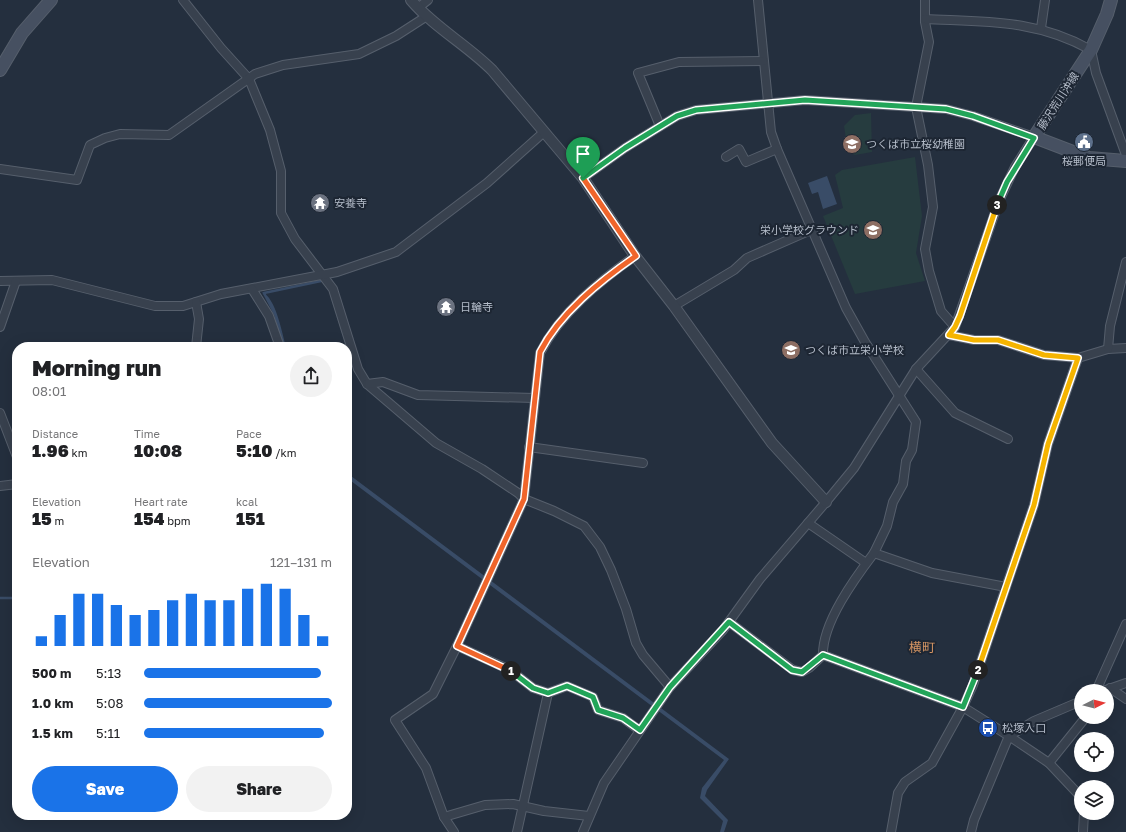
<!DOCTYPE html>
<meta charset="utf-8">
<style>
:root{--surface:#fff;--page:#f2f2f2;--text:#202124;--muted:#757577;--accent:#1a73e8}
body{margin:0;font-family:"Golos Text","Noto Sans JP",sans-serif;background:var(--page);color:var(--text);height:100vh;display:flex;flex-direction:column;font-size:15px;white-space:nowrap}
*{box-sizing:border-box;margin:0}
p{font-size:13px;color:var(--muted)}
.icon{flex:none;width:22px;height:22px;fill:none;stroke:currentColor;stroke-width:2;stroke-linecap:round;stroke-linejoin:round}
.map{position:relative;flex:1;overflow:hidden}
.details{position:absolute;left:12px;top:342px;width:340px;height:478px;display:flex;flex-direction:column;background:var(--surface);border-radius:16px;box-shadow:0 4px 16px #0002}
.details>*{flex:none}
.needle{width:26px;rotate:84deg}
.buttons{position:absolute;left:1074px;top:684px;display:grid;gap:8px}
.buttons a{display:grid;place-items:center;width:40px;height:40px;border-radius:50%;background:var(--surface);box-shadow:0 4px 16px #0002;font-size:20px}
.pin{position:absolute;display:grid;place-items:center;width:34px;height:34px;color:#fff;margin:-41px -17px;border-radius:50% 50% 50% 0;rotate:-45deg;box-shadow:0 0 4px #0007}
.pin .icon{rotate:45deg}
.km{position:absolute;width:20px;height:20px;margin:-10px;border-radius:50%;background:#222;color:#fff;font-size:11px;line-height:20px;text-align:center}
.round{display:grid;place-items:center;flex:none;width:42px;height:42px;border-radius:21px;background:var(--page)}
.overview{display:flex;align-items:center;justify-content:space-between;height:68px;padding:0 20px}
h1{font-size:22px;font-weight:800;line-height:30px}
.metrics{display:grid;grid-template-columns:repeat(3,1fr);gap:6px;height:68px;padding:4px 20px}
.metrics div{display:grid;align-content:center}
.metrics b{font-size:17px;font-weight:800}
.metrics small{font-size:11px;font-weight:400}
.metrics p{font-size:11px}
.chart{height:112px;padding:8px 20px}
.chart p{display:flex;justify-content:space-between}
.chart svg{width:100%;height:72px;margin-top:4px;stroke:var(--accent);stroke-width:6}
.primary-button{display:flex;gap:8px;margin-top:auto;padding:8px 20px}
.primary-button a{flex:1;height:46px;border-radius:24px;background:var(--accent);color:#fff;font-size:16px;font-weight:800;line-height:46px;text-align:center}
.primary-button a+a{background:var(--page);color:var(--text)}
ul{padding:0 20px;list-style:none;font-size:13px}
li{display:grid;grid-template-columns:64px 48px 1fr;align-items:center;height:30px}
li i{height:10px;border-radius:5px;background:var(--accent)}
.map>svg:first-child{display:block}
.green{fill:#263c3f}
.water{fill:#394c67}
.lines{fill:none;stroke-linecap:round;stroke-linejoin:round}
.stream{stroke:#394c67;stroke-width:2.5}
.minor-casing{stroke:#565f6c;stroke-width:10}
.tertiary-casing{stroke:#565f6c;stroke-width:12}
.secondary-casing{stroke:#565f6c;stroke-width:14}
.minor{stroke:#38414e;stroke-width:8}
.tertiary{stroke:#38414e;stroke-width:10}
.secondary{stroke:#465061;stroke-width:12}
.split-1-casing{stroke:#fff;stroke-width:8}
.split-2-casing{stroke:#fff;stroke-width:8}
.split-3-casing{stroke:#fff;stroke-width:8}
.split-4-casing{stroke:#fff;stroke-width:8}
.split-1{stroke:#f0652b;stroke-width:5}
.split-2{stroke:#22a559;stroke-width:5}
.split-3{stroke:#f5b400;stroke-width:5}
.split-4{stroke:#22a559;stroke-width:5}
.labels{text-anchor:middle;stroke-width:4;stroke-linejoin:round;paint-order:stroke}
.street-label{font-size:11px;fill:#b4bcc9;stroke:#1d2633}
.poi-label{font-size:11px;fill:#b4bcc9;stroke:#1d2633;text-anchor:start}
.quarter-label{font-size:13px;fill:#d59563;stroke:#1d2633}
</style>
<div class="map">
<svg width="1126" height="832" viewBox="0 0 1126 832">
<rect width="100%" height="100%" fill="#242f3e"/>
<g class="green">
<polygon points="871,113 872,152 855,155 848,152 844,126 855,115"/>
<polygon points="915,157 922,216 916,253 925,281 855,294 823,216 843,208 835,175 842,170"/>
</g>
<g class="water">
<polygon points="827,176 837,204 823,209 818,192 812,194 808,183"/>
<path d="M262,292C276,298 282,333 286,347H282L274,315Z"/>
<polygon points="347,473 729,759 707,790 705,796 728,820 724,832 720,832 723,821 700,798 702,788 724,760 347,478"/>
</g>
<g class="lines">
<g class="stream">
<polyline points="265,294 264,293 321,281"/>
<polyline points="0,598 17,598"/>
</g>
<g class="minor-casing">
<g id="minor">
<polyline points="183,0 221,48 249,79 270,130 281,171 281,213 295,239 333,289 358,369 367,384 436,443 482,469 518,493 524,499 554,511 584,526 600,547 611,570 626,609 636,643 643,655 670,687"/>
<polyline points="758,0 771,132 777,149 846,308 865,342 916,422 912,450 906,461 903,484 893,502 887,526 874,553 932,573 1006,587 973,685 963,707 932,763 905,782 898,793 891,832"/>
<polyline points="925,0 925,22 929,42 916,107 928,165 933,207 925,249 929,271 941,311 955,327"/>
<polyline points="418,8 428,0"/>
<path d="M925,19C985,22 1036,19 1091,50L1096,73L1126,155"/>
<polyline points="1041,28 1045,0"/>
<polyline points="660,126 638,73 679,62 763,61"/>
<polyline points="726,157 739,149 746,162 777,149"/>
<polyline points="0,169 77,180 90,145 105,138 120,134 169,135 255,74 283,65 359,54 396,36 427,16"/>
<polyline points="583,178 625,148 677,116 696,110 805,100 946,109 973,116 1034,137 1015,167 999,201 955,327 916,369 854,468 826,502 760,579 723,630 670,687 604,783 583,832"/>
<polyline points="0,281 52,280 155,306 183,306 221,294 337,272 396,252 487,183 544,132"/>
<polyline points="252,289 269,316 280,347"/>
<polyline points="196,302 199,319 196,347"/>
<polyline points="674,306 734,270 747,258 811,230"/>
<polyline points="0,327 16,281"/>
<polyline points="949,335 974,340 998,340 1044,355 1078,358 1108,349 1126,348"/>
<polyline points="1108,349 1110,326 1126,262"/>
<polyline points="916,369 955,413 1008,439"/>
<polyline points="367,384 383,382 418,395 534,398"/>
<polyline points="0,413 17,457"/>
<polyline points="529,447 643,463"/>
<polyline points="0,486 17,484"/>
<polyline points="808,523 866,563"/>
<polyline points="1006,587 1034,505 1048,444 1078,358"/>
<polyline points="729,622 793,670 802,672 809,668 823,655 963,707 1009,736 1034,721 1081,701"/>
<polyline points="457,646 510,670 533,688 548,693 567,686 593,697 598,710 623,718 639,730"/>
<path d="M823,655C822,623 855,578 874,553"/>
<polyline points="1110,688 1126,699"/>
<polyline points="1096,691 1126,624"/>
<polyline points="1103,691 1126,683"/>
<polyline points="1049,763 1086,717"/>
<polyline points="444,817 485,805 513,804 544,811 589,816"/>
<path d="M454,832L444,817L426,768L395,720L433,694L457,646L524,499L540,353C560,313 600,281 635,256"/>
<polyline points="517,832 548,693"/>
<polyline points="971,832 974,820 1009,736 1049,763 1081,797"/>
<polyline points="1083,832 1084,813"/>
</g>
</g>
<g class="tertiary-casing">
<path id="tertiary" d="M411,0C434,27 467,45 492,70L583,178L635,256L674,306L772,443L826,502"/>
</g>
<g class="secondary-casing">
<g id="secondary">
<polyline points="1111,0 1107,14 1091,50 1034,137 1089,158 1126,161"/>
<polyline points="0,70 22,33 51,0"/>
</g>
</g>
<use href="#minor" class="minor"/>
<use href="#tertiary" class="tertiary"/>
<use href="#secondary" class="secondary"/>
</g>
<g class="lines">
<g class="split-1-casing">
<path id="split-1" d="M511,671L457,646L524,499L540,352C560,313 600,281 636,256L583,178"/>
</g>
<g class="split-2-casing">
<polyline id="split-2" points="511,671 533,688 548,693 567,686 593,697 598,710 623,718 640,730 670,687 729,622 792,670 802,672 823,655 963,707 978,670"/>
</g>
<g class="split-3-casing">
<polyline id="split-3" points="978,670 1034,505 1048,444 1078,358 1044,355 998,340 974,340 949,335 955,327 960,316 997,205"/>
</g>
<g class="split-4-casing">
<polyline id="split-4" points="583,178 625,148 677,116 696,110 805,100 946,109 973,116 1034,138 1007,182 997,205"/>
</g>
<use href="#split-1" class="split-1"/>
<use href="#split-2" class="split-2"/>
<use href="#split-3" class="split-3"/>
<use href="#split-4" class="split-4"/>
</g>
<defs>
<g id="civic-disc" transform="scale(1)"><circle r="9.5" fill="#5c6f8a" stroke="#1d2633"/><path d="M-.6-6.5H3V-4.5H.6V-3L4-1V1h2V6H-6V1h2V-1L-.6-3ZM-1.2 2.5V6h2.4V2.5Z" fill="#fff"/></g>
<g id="school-disc" transform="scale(1)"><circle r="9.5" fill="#8d6e63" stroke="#1d2633"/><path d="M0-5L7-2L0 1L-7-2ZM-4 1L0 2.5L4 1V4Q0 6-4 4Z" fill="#fff"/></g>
<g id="temple-disc" transform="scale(1)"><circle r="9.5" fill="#6b7280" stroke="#1d2633"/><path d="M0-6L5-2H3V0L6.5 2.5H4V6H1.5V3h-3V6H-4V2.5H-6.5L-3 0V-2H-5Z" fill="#fff"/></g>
<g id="bus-disc" transform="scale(1)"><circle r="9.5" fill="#1a4fb4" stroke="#1d2633"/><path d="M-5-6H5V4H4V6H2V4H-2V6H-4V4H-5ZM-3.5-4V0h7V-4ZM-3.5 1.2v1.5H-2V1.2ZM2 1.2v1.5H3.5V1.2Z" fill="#fff"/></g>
</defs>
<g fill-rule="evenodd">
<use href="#civic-disc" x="1084" y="142"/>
<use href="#school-disc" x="852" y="144"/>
<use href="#temple-disc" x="320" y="203"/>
<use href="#school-disc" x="873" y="230"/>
<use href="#temple-disc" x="446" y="307"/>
<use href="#school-disc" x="791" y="350"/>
<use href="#bus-disc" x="988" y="728"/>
</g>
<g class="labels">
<g class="street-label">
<text transform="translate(1058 101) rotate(-57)" y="4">藤沢荒川沖線</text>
</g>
<g class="poi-label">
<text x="866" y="148">つくば市立桜幼稚園</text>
<text x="1084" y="165" text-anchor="middle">桜郵便局</text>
<text x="334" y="207">安養寺</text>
<text x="859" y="234" text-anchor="end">栄小学校グラウンド</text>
<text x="460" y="311">日輪寺</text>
<text x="805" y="354">つくば市立栄小学校</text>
<text x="1002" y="732">松塚入口</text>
</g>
<g class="quarter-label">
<text x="922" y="652">横町</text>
</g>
</g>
</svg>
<div class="buttons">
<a><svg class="needle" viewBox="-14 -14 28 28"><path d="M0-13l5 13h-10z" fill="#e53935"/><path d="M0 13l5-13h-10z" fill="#757577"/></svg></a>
<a><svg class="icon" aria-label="locate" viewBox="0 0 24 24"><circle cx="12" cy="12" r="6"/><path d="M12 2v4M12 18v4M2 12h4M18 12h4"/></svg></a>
<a><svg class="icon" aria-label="layers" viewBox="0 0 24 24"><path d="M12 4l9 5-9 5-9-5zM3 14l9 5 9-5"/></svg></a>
</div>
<div class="pin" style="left:583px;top:178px;background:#1e9e55"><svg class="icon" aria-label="arrive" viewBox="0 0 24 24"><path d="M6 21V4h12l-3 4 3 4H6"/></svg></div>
<b class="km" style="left:511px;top:671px">1</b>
<b class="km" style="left:978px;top:670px">2</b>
<b class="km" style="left:997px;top:205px">3</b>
<section class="details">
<div class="overview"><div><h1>Morning run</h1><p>08:01</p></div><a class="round"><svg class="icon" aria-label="share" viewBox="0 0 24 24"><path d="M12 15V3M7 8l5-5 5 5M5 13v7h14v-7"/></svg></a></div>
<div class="metrics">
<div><p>Distance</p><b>1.96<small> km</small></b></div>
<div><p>Time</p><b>10:08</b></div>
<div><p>Pace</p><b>5:10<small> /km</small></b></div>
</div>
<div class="metrics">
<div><p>Elevation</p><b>15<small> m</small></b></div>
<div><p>Heart rate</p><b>154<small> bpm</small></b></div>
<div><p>kcal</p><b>151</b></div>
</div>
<div class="chart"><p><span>Elevation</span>121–131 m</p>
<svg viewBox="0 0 160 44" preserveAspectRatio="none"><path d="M5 44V38M15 44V25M25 44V12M35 44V12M45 44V19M55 44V25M65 44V22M75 44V16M85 44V12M95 44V16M105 44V16M115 44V9M125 44V6M135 44V9M145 44V25M155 44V38"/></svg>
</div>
<ul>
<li><b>500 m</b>5:13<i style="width:94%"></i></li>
<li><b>1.0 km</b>5:08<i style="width:100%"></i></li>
<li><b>1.5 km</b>5:11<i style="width:96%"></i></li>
</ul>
<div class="primary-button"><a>Save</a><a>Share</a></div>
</section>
</div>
